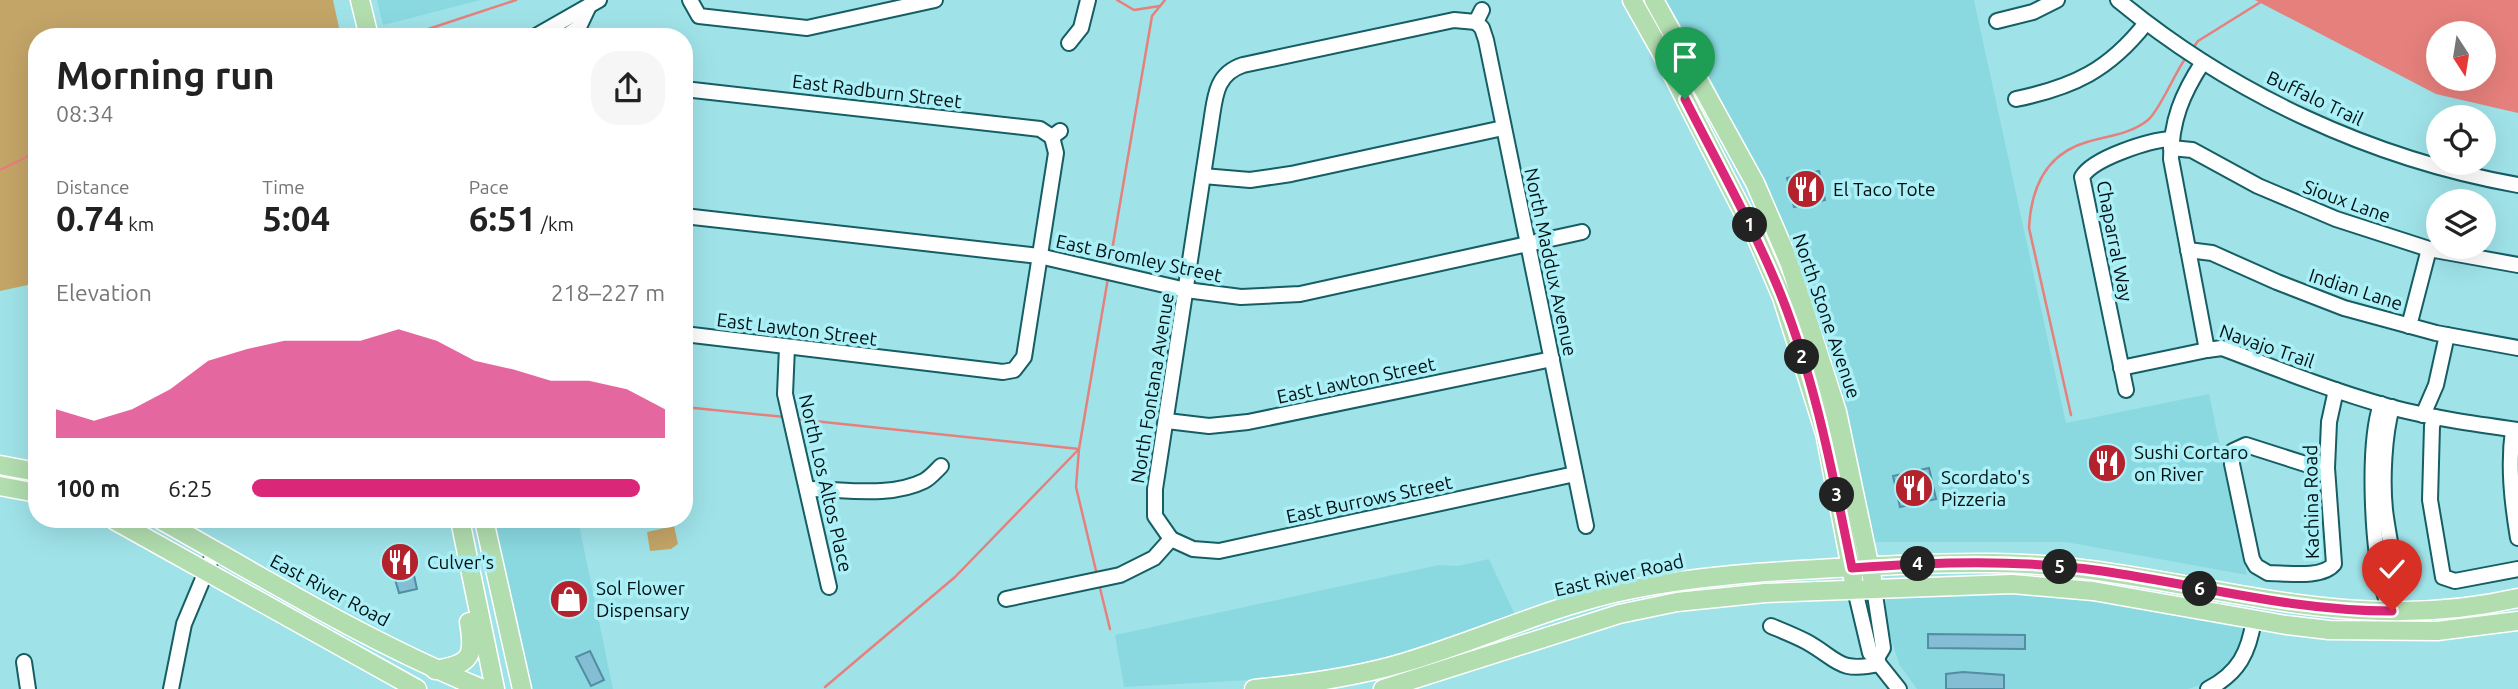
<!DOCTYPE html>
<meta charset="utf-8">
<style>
:root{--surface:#fff;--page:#f6f6f6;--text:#222;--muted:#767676;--accent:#db2777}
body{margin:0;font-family:Ubuntu,sans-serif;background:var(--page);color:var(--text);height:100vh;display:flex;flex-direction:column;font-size:26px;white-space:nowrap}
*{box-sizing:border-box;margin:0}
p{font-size:23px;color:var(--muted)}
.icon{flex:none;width:38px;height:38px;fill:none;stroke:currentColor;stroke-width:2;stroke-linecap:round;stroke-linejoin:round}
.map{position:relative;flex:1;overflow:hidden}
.panel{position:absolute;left:28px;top:28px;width:665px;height:500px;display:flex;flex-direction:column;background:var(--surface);border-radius:28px;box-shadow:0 7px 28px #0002}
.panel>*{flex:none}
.needle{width:46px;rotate:168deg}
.buttons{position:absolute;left:2426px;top:21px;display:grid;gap:14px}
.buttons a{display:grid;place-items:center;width:70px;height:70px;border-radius:50%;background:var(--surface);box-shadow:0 7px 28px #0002;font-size:35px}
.pin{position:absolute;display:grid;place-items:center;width:60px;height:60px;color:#fff;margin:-72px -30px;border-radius:50% 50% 50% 0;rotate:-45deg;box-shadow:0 0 7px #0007}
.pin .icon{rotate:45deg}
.km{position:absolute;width:35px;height:35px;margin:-18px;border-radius:50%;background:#222;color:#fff;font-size:19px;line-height:35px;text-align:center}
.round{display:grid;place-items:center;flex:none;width:74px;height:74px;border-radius:28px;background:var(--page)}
.overview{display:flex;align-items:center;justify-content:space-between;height:119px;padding:0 28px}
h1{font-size:38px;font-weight:700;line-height:52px}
.stats{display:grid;grid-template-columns:repeat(3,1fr);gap:10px;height:119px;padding:7px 28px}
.stats div{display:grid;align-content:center}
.stats b{font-size:35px;font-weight:700}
.stats small{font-size:19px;font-weight:400}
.stats p{font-size:19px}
.chart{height:196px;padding:14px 28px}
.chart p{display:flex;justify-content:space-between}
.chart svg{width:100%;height:126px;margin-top:7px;fill:var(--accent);opacity:.7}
ul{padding:0 28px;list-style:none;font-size:23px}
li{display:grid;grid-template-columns:112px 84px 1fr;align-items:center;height:52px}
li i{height:18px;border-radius:9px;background:var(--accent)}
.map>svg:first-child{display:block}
.built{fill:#8ad9e1}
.green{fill:#c4a568}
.water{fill:#e6807c;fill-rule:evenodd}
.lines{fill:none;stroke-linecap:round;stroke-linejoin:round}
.stream{stroke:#e6807c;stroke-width:2.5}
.building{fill:#83bed4;stroke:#538da2;stroke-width:2}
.minor-casing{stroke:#155e64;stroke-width:18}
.major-casing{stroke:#fff;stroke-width:21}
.minor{stroke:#fff;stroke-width:14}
.major{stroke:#b1ddaf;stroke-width:18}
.route-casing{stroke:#fff;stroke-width:14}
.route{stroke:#db2777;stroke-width:9}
.labels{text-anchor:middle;stroke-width:7;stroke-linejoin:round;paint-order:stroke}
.street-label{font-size:19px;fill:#001013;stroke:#acf0f7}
.poi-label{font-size:19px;fill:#001013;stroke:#acf0f7;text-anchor:start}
</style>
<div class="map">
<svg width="2518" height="689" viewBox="0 0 2518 689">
<rect width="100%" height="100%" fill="#9fe3e9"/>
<g class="built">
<polygon points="377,0 481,0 383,25"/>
<polygon points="1666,0 1974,0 2066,423 2209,394 2247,575 2066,542 1875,542 1850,430 1815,310 1784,228 1701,59"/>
<polygon points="491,520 578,520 613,689 529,689"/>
<polygon points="1489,559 1515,615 1425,646 1366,663 1321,672 1269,679 1124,687 1115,635 1439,565 1458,566"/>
<polygon points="1974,591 2047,594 2103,601 2245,626 2239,652 2229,668 2211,681 2188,689 1917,689 1899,664 1886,622 1886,596"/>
</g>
<g class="green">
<polygon points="0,0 333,0 341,37 37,37 37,283 0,291"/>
<polygon points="674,526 678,544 671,549 650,551 647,532"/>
</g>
<path class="water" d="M2255,0H2518V113L2436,94ZM2438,33H2483V79H2438Z"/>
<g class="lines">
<g class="stream">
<polyline points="1117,0 1134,10 1160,6"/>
<polyline points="404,37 516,0"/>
<polyline points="2193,48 2198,41 2264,0"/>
<polyline points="0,170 37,152"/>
<polyline points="1109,268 1152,16 1165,0"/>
<polyline points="684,407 785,417"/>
<path d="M2071,415L2029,228C2031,188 2045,154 2087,142C2107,136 2131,134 2148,120C2160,110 2175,72 2187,56"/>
<polyline points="795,419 1079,449 1076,487 1097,575"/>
<polyline points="1099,584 1110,629"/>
<polyline points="825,687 955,577 1079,449 1108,278"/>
</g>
</g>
<g class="building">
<polygon points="1819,171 1825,200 1794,207 1787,178"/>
<polygon points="1929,468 1936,499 1900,507 1893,476"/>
<polygon points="408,548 417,589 399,593 387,552"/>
<polygon points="575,586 580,608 562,612 557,590"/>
<polygon points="1928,634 2025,635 2025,649 1928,648"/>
<polygon points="590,651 604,680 591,686 576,657"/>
<polygon points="1963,672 2004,675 2004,689 1946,689 1946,674"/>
</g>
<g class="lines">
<g class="minor-casing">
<g id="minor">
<polyline points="690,0 699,16 807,28 935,0"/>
<path d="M2118,0C2232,94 2372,159 2518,185"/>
<polyline points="1482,10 1476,22 1482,28 1486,40 1586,526"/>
<polyline points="1997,21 2033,12 2057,0"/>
<polyline points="534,37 599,0"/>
<polyline points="564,37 579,27 588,8"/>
<polyline points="1069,43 1081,28 1088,0"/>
<path d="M2203,62C2182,94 2171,121 2171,159L2207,350L2222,348C2277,369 2333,391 2390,407C2432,418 2475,424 2518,430"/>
<polyline points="684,89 1040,129 1052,137 1060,131"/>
<path d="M2016,99C2074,87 2109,70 2146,23"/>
<polyline points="2171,148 2192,150 2258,186 2336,219 2429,249 2518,265"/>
<polyline points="1203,176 1250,180 1291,174 1503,128"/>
<polyline points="684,216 1039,256 1186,290 1241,297 1300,294 1582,232"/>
<polyline points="2188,250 2212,253 2277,282 2344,308 2436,333 2518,348"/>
<polyline points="2409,326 2429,249"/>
<polyline points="684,334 1003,372 1014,370 1024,357 1056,153 1052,137"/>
<polyline points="787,347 785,394 829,587"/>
<polyline points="2121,368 2207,350"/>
<path d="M2126,390L2082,177C2093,158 2150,140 2171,139"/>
<path d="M2381,404C2367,446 2372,548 2384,592C2386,601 2392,608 2393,617"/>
<path d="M2392,407C2384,435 2382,481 2385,510C2389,544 2400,578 2392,611"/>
<polyline points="2423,415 2436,385 2447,335"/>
<polyline points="2435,417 2432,426 2430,500 2443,577 2455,581 2518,569"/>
<polyline points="1167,421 1209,426 1248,422 1552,359"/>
<path d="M2513,430C2508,466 2512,502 2518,538"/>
<path d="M2327,468H2318L2246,445L2233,451L2232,464L2252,559L2256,566L2268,573C2286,573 2322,579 2334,564L2327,468L2329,422L2336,390"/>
<path d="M807,489C843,489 890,498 924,481C930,478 936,471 941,466"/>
<path d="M1171,539L1155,516V489L1211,123C1215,98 1215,74 1243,65L1454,20L1476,22"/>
<polyline points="1171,539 1193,549 1219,551 1575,474"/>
<polyline points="1874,588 1883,648 1877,658"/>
<polyline points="1855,590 1870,653 1877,658 1879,664 1899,689"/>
<polyline points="1006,599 1120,575 1154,558 1171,539"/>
<path d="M1771,626C1783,631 1796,636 1807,642C1839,660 1838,673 1879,664"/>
<polyline points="24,662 28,689"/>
<polyline points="171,689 184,624 215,550"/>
<path d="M2208,689C2239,673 2249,652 2254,619"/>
</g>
</g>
<g class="major-casing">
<g id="major">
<polyline points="360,0 369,37"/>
<polyline points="1632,0 1659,48 1757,239 1782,297 1825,433 1853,578"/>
<polyline points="1654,0 1755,183 1790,264 1837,412 1872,578"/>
<polyline points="0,465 37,472"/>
<polyline points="0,486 37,493"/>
<polyline points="114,520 417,689"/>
<path d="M161,520C266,579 371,644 483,689"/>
<polyline points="460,520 495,689"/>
<polyline points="484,520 522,689"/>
<path d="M435,670C471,664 475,657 469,622"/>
<path d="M1254,689C1305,684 1357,677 1406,662C1476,641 1543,610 1614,593C1706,572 1803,570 1897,565C1961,562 2026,561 2090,570C2240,590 2364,633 2518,598"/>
<polyline points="1383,689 1619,614 1677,602 1765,593 2012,584 2093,591 2286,625 2329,630 2437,631 2518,621"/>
</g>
</g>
<use href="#minor" class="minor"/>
<use href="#major" class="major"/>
</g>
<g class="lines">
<g class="route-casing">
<path id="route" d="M1685,99C1718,164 1754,228 1781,295C1816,383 1833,476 1852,568C1935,562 2019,559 2102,571C2199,585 2293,611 2392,611"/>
</g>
<use href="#route" class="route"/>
</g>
<defs>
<g id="restaurant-disc" transform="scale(2.0125)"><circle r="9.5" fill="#b4232d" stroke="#acf0f7"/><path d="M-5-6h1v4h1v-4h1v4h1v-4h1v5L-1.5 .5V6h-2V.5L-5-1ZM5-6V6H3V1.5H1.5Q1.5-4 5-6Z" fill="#fff"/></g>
<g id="shop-disc" transform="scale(2.0125)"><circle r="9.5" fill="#b4232d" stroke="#acf0f7"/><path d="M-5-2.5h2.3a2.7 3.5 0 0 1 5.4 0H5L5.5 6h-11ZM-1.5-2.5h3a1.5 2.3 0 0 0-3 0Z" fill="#fff"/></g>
</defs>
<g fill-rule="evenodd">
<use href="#restaurant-disc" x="1806" y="189"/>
<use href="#restaurant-disc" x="2107" y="463"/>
<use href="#restaurant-disc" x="1914" y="488"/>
<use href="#restaurant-disc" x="400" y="562"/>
<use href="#shop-disc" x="569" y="599"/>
</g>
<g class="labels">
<g class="street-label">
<text transform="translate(877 91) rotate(7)" y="7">East Radburn Street</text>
<text transform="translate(2315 98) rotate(25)" y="7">Buffalo Trail</text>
<text transform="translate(2347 201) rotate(20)" y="7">Sioux Lane</text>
<text transform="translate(2115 241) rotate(79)" y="7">Chaparral Way</text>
<text transform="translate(1139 258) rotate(12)" y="7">East Bromley Street</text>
<text transform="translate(1551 262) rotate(78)" y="7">North Maddux Avenue</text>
<text transform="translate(2356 289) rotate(18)" y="7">Indian Lane</text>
<text transform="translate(1827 316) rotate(71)" y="7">North Stone Avenue</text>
<text transform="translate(797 329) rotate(7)" y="7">East Lawton Street</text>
<text transform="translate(2267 346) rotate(19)" y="7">Navajo Trail</text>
<text transform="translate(1356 380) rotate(-12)" y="7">East Lawton Street</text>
<text transform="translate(1152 388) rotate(-81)" y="7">North Fontana Avenue</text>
<text transform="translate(826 483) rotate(77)" y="7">North Los Altos Place</text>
<text transform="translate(1369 499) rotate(-12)" y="7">East Burrows Street</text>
<text transform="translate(2311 502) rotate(-91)" y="7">Kachina Road</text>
<text transform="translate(1619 575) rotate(-13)" y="7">East River Road</text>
<text transform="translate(330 590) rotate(28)" y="7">East River Road</text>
</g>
<g class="poi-label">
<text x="1833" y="196">El Taco Tote</text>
<text x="2134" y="459">Sushi Cortaro<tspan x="2134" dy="22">on River</tspan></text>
<text x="1941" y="484">Scordato's<tspan x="1941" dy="22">Pizzeria</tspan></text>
<text x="427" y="569">Culver's</text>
<text x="596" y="595">Sol Flower<tspan x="596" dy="22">Dispensary</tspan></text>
</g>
</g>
</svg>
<div class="buttons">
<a><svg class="needle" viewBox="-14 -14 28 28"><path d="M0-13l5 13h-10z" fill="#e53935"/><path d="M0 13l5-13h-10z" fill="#767676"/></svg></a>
<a><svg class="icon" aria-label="locate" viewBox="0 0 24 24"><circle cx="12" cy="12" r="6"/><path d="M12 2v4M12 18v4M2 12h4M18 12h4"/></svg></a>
<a><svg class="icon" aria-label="layers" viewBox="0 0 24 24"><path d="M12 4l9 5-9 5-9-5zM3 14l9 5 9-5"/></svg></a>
</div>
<div class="pin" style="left:1685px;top:99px;background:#1e9e55"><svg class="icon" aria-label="arrive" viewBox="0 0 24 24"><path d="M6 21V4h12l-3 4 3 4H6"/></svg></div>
<div class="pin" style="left:2392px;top:611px;background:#d93025"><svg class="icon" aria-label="check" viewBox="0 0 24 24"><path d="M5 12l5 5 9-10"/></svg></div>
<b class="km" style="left:1750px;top:225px">1</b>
<b class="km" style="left:1802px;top:357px">2</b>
<b class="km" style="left:1837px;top:495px">3</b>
<b class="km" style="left:1918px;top:564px">4</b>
<b class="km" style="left:2060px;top:567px">5</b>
<b class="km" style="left:2200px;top:589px">6</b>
<section class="panel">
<div class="overview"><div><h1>Morning run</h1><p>08:34</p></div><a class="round"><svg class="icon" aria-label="share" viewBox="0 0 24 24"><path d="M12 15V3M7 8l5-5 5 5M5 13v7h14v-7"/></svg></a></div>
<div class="stats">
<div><p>Distance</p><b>0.74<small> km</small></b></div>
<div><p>Time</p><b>5:04</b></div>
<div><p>Pace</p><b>6:51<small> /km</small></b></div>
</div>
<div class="chart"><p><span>Elevation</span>218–227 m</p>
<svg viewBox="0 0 160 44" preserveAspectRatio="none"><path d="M0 44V34L10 38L20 34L30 27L40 17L50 13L60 10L70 10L80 10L90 6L100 10L110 17L120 20L130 24L140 24L150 27L160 34V44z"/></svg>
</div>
<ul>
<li><b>100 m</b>6:25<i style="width:94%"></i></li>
</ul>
</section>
</div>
